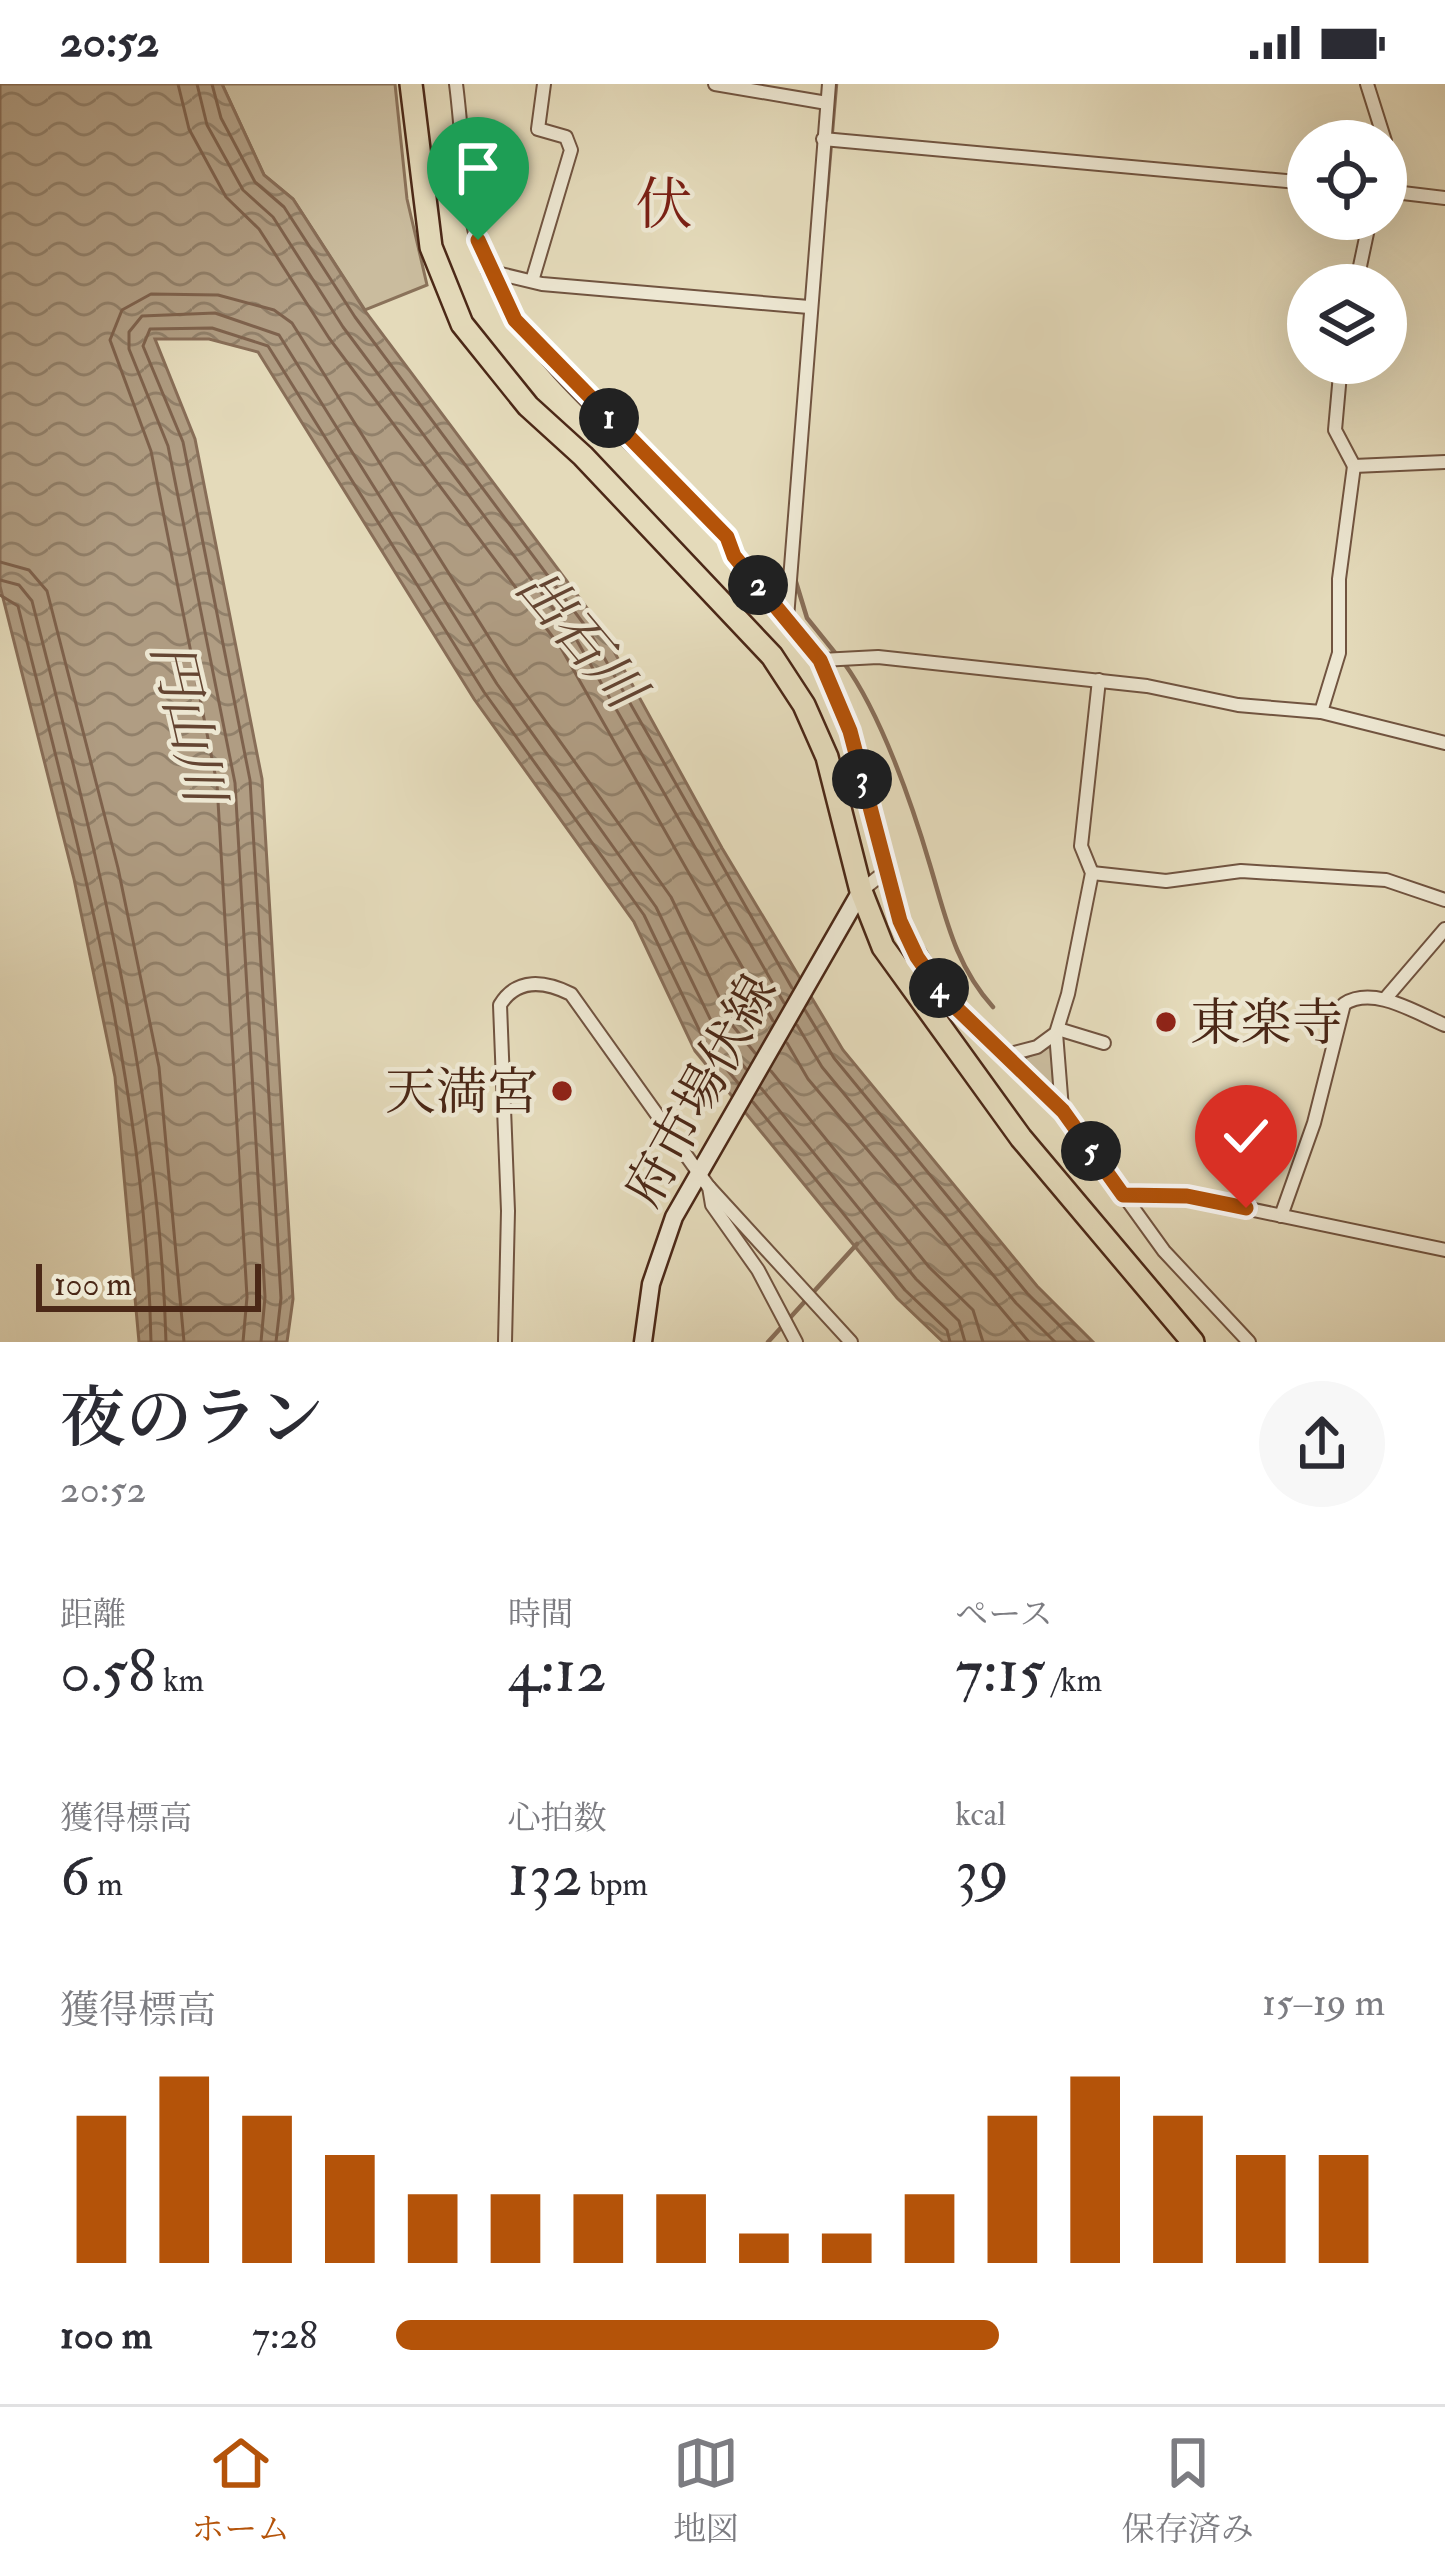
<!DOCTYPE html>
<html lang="ja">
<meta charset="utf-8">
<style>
:root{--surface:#fff;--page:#f7f7f7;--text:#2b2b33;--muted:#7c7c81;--line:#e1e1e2;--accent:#b45309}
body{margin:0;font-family:"IM FELL Double Pica","Noto Serif JP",serif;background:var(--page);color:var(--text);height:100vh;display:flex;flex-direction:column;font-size:45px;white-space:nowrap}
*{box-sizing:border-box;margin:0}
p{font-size:39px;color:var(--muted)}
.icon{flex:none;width:66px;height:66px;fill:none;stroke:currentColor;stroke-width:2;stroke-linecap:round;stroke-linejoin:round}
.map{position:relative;height:1258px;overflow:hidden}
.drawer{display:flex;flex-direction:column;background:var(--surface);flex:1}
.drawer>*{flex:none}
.controls{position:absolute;left:1287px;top:36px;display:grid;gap:24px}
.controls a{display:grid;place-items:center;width:120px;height:120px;border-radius:50%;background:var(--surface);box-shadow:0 12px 48px #0002;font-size:60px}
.scale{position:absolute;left:36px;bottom:30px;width:225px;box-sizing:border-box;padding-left:12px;border:6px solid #4b2817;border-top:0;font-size:33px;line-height:42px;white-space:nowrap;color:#4b2817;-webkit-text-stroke:9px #ede7d2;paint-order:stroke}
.pin{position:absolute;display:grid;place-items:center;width:102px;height:102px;color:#fff;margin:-123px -51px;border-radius:50% 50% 50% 0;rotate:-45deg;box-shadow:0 0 12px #0007}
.pin .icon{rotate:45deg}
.km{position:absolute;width:60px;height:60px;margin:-30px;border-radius:50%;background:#222;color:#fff;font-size:33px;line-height:60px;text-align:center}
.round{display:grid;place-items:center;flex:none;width:126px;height:126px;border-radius:63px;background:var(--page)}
.summary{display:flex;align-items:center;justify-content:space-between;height:204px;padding:0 60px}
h1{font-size:66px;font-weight:600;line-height:90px}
.stats{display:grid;grid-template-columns:repeat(3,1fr);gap:18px;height:204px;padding:12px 60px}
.stats div{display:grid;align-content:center}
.stats b{font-size:60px;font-weight:600}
.stats small{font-size:33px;font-weight:400}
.stats p{font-size:33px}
.chart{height:336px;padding:24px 60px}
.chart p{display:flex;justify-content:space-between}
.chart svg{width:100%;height:216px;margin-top:12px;stroke:var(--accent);stroke-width:6}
ul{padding:0 60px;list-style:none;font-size:39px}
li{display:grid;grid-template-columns:192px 144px 1fr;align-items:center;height:90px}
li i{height:30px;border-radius:15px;background:var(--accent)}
.status{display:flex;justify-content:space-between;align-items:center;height:84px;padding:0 60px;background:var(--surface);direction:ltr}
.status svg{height:33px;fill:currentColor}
.tabs{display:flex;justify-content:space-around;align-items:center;height:168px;border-top:3px solid var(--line);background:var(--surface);font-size:33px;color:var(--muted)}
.tabs a{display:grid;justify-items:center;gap:6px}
.tabs .on{color:var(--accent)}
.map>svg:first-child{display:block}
.grass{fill:#cabc9e;stroke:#8a725a;stroke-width:3}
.water{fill:url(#water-waves);stroke:#886e58;stroke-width:3}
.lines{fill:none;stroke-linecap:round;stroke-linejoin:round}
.shore{stroke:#7e624d;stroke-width:3}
.stream{stroke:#886e58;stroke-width:4.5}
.street-casing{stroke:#715440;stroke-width:16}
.secondary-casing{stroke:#4b2817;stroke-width:21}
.highway-casing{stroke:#4b2817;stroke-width:26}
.street{stroke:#ede7d2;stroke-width:12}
.secondary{stroke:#ede7d2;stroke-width:16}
.highway{stroke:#e4daba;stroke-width:21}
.route-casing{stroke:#fff;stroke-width:24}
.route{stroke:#b45309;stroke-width:15}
.poi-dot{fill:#8f2418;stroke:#ede7d2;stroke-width:4.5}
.labels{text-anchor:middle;stroke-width:9;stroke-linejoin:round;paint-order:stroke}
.poi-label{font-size:51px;fill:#4b2817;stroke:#ede7d2;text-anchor:start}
.street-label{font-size:51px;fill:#4b2817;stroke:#ede7d2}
.water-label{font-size:54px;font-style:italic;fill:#644532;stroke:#ede7d2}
.quarter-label{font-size:57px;fill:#7a1f14;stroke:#ede7d2}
</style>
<div class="status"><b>20:52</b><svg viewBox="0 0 49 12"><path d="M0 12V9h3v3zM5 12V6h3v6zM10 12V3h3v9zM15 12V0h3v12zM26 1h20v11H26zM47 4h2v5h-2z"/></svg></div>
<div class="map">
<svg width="1445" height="1258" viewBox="0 0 1445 1258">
<defs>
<pattern id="water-waves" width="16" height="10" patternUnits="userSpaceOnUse" patternTransform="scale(3)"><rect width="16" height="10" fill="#b09d83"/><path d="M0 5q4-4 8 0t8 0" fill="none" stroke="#91806a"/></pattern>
</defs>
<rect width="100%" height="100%" fill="#e4daba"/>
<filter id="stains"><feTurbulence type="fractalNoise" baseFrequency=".00167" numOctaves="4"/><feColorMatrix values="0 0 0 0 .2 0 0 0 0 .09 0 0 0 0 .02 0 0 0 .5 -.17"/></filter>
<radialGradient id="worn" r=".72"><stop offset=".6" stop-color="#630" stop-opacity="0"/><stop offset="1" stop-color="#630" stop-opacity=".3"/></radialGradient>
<g class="grass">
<polygon points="222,0 395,0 407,115 427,201 365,226 293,115 264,91"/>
<polygon points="1052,961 1054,1010 1023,975"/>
</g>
<polygon class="water" points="0,0 222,0 264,91 293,115 365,227 599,540 722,764 843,966 1037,1202 1093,1258 943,1258 897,1214 695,967 634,838 474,615 258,268 209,255 155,255 195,355 262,695 293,1215 287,1258 139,1258 115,993 74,795 0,502"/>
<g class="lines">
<g class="shore">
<polyline points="178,0 189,45 226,113 259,145 329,254 561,564 773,937"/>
<polyline points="197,0 207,41 243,106 273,133 343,243 576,555 784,919"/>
<polyline points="212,0 221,34 255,98 284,123 355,233 589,547 792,904"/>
<polyline points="0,478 29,486 47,507 118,784 159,983 184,1258"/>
<path d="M0,496L19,501L32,517C94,761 159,1005 166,1258"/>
<path d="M0,511L18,522C79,764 146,1007 151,1258"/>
<polyline points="805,926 834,974 1027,1209 1076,1258"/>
<polyline points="797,941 822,983 1016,1219 1055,1258"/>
<polyline points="787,959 808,995 1029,1258"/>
<polyline points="771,987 929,1183 973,1226 983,1258"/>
<polyline points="761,1004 916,1195 959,1237 965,1258"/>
<polyline points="753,1018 905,1206 947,1246 950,1258"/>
<polyline points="243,1258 247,1213 217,700 151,367 110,256 122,226 151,210 218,211 274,226 292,239 512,590 671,813 733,942 755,969"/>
<polyline points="261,1258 265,1213 235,699 168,362 129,265 129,248 142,232 215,229 279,251 497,600 656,823 718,951 746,985"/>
<polyline points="276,1258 281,1214 250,696 183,358 143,262 150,245 212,244 268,262 484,608 644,831 706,960 738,999"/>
</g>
<g class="stream">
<polyline points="826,116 836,0"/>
<polyline points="796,498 807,534 836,570"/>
<path d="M844,579C881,630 912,720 930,781C946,834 955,881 993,923"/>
<polyline points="768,1258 857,1160"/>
</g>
<g class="street-casing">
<g id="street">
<path d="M456,0C464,61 463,133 489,189C534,285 653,375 727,453C743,501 793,530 818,572C856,636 868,716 886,787"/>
<polyline points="715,0 827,19"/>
<polyline points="1367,0 1385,57"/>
<polyline points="823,55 1308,99"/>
<polyline points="1386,107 1445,114"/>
<polyline points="488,187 542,200 809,223"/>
<polyline points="532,197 571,66 566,53 538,45 544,0"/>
<polyline points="1356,201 1370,135"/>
<polyline points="1341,279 1335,346 1354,382"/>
<polyline points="1354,382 1445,378"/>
<polyline points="787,534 829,0"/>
<polyline points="821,576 878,573 1147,602 1238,621 1321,628 1445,659"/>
<polyline points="1321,628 1339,569 1339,495 1354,382"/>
<polyline points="1092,789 1166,797 1241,787 1386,796 1445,816"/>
<polyline points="861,807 886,787 900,837 947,914 1063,1027 1164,1167 1249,1258"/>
<polyline points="1385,915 1445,845"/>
<polyline points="1058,945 1104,959"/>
<polyline points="1056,949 1062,1025"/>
<polyline points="1010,970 1037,963 1056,949 1068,910 1092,789 1081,762 1099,596"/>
<polyline points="709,1103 712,1121 758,1186 796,1258"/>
<polyline points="1123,1111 1187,1112 1445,1166"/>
<path d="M1281,1132L1314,1039L1344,920C1374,901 1416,929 1445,941"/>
<path d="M505,1258L508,1127L500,921C517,893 545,897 571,910L708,1102L851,1258"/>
</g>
</g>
<g class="secondary-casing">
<polyline id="secondary" points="643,1258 651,1200 674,1133 861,807"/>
</g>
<g class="highway-casing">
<polyline id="highway" points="411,0 431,163 462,240 528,322 583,372 772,572 804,621 827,673 861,807 883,863 1021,1054 1193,1258"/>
</g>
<use href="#street" class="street"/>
<use href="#secondary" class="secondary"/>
<use href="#highway" class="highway"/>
</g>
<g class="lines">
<g class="route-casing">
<polyline id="route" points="478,156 515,236 727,453 734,472 820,576 850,647 900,837 917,873 946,914 1063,1027 1123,1111 1187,1112 1246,1124"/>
</g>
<use href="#route" class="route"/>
</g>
<g class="poi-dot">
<circle cx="1166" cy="938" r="12"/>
<circle cx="562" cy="1007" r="12"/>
</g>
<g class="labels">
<g class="poi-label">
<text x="1190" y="956">東楽寺</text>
<text x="538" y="1025" text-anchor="end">天満宮</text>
</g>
<g class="street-label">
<text transform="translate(700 1006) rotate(-61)" y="18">府市場伏線</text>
</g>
<g class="water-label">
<text transform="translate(581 553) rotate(50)" y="19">出石川</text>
<text transform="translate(189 638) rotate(77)" y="19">円山川</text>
</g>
<g class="quarter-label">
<text x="664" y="140">伏</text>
</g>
</g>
<rect width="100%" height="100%" filter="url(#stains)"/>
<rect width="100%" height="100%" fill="url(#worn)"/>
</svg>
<div class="controls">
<a><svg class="icon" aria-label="locate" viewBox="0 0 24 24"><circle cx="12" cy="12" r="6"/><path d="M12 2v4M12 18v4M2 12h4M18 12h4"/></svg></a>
<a><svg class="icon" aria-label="layers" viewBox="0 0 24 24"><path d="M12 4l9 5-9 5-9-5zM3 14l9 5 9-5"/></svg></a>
</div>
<div class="scale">100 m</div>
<div class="pin" style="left:478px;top:156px;background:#1e9e55"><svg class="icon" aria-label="arrive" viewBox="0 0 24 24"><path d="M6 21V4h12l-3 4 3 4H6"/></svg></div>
<div class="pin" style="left:1246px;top:1124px;background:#d93025"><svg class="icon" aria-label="check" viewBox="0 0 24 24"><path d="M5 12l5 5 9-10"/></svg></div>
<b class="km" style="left:609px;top:334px">1</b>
<b class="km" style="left:758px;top:501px">2</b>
<b class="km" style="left:862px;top:695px">3</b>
<b class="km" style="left:939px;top:904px">4</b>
<b class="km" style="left:1091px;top:1067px">5</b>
</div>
<section class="drawer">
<div class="summary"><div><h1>夜のラン</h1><p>20:52</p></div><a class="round"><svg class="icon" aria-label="share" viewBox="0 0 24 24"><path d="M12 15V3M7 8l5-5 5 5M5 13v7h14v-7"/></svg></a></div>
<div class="stats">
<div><p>距離</p><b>0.58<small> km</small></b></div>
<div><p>時間</p><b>4:12</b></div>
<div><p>ペース</p><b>7:15<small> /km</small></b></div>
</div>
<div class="stats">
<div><p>獲得標高</p><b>6<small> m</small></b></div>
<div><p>心拍数</p><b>132<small> bpm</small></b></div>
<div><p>kcal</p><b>39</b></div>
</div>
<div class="chart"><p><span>獲得標高</span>15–19 m</p>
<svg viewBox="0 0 160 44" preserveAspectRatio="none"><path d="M5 44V14M15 44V6M25 44V14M35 44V22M45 44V30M55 44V30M65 44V30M75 44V30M85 44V38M95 44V38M105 44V30M115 44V14M125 44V6M135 44V14M145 44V22M155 44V22"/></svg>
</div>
<ul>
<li><b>100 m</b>7:28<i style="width:61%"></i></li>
</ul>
</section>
<nav class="tabs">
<a class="on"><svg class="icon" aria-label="home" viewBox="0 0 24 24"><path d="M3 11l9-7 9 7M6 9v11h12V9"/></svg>ホーム</a>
<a><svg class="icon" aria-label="map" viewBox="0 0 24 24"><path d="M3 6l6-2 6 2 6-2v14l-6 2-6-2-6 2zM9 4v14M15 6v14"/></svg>地図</a>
<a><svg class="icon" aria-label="saved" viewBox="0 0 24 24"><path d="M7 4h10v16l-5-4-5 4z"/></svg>保存済み</a>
</nav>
